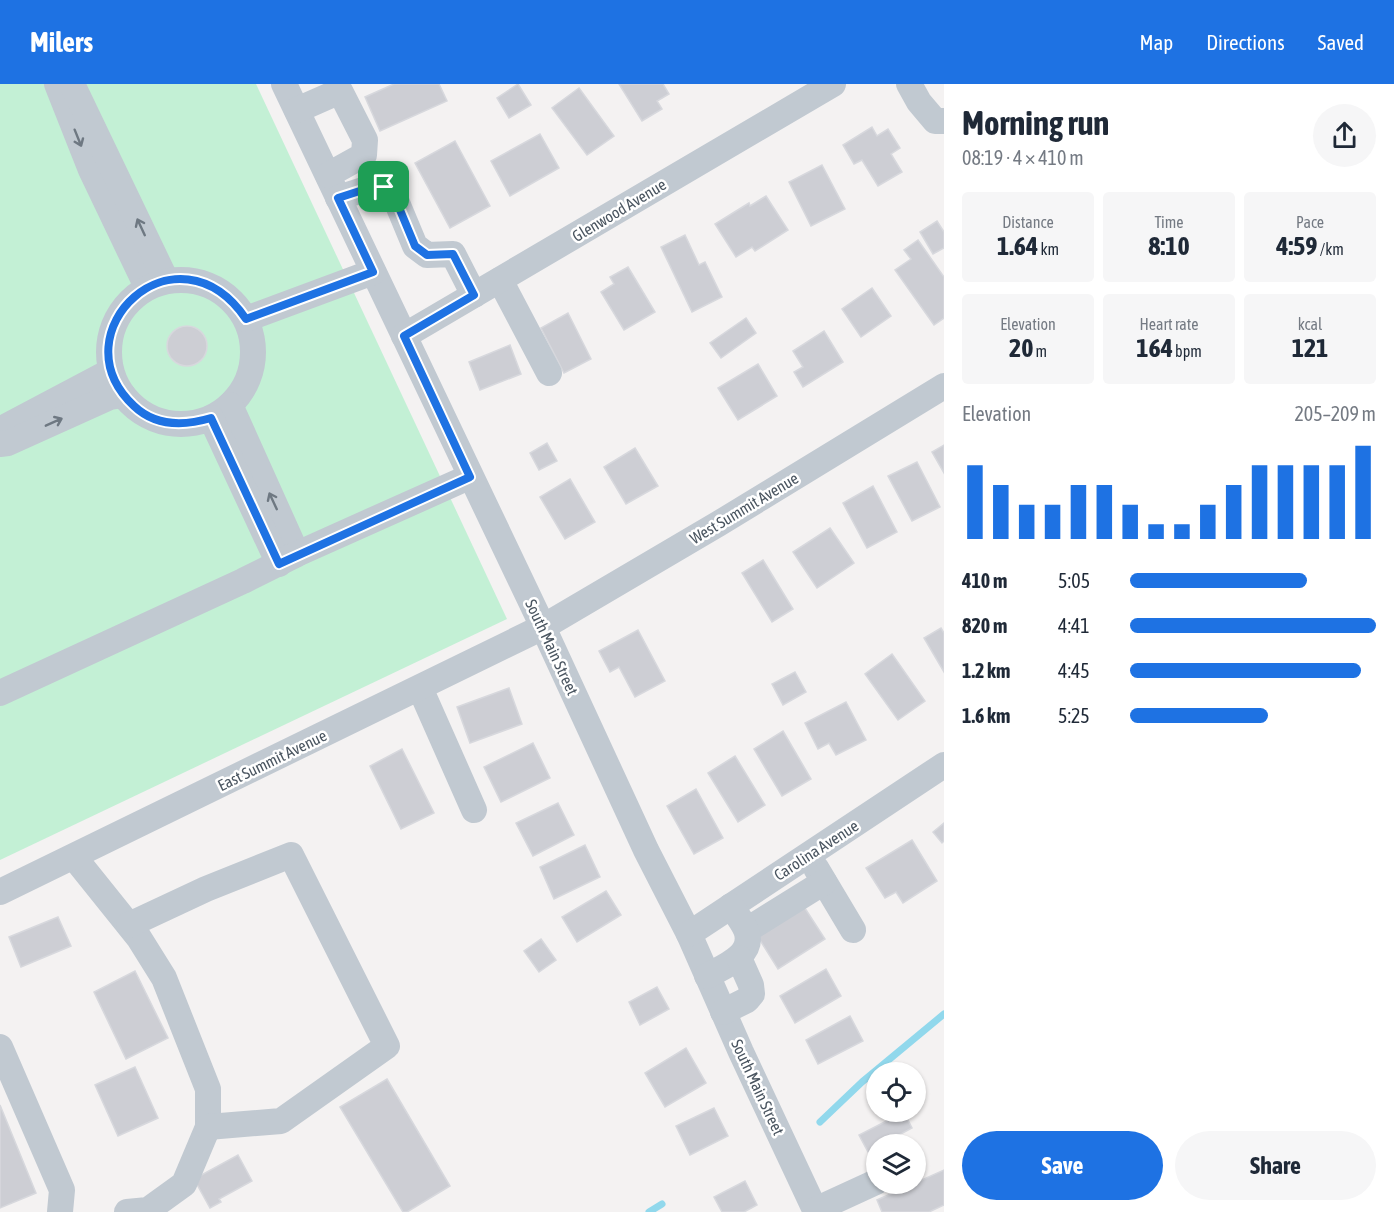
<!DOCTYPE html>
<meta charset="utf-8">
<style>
:root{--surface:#fff;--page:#f6f6f7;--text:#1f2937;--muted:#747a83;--accent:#1e72e3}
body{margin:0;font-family:"Asap Condensed",sans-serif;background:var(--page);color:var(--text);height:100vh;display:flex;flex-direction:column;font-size:22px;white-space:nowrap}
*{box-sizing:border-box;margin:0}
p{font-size:20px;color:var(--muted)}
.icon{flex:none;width:33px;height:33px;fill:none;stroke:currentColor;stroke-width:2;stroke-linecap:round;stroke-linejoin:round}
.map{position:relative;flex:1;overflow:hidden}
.side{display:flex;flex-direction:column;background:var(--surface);width:450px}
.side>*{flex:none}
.tools{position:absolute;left:866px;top:978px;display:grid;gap:12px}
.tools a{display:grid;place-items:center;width:60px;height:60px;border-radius:50%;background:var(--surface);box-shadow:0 2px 4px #0004;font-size:30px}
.pin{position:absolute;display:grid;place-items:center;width:51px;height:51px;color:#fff;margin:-26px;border-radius:12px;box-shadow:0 3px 9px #0006}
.round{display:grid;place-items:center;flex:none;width:63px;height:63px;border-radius:32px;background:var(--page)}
.overview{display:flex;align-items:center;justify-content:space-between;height:102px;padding:0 18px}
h1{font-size:33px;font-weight:700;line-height:45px}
.stats{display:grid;grid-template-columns:repeat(3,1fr);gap:9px;height:102px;padding:6px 18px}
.stats div{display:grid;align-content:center;border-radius:6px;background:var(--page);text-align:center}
.stats b{font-size:26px;font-weight:700}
.stats small{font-size:16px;font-weight:400}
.stats p{font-size:16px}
.chart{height:168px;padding:12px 18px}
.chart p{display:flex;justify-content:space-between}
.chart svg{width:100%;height:108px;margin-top:6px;stroke:var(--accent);stroke-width:6}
.primary-button{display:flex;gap:12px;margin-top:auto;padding:12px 18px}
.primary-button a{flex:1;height:69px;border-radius:36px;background:var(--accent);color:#fff;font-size:24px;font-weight:700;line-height:69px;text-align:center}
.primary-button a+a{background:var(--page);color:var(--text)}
ul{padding:0 18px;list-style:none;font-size:20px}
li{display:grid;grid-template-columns:96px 72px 1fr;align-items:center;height:45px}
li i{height:15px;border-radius:8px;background:var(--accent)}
header{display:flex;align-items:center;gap:36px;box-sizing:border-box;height:84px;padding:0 30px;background:var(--accent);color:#fff}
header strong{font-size:28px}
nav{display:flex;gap:33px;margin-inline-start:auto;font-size:21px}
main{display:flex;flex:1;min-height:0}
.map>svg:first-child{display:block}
.green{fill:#c3f0d5}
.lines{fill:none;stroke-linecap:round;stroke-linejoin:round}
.stream{stroke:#91d8ec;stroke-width:7}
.building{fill:#cdced4;stroke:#d7d8dd;stroke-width:1.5}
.minor{stroke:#c1c9d1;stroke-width:26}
.oneway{stroke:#6e7882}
.route-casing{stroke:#fff;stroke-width:12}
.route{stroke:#1e72e3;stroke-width:8}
.labels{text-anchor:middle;stroke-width:5;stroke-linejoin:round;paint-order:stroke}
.street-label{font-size:16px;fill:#4a5560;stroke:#fff}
</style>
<header>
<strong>Milers</strong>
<nav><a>Map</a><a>Directions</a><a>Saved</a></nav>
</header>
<main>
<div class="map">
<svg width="944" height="1128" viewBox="0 0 944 1128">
<rect width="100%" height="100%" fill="#f4f2f2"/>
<polygon class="green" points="0,0 256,0 507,535 0,776"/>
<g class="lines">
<g class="stream">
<polyline points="820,1038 862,998 944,930"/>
<polyline points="649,1128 662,1120"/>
</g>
</g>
<g class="building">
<polygon points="394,0 439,0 447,17 380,47 365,13"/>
<polygon points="518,0 531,21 509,34 497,14"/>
<polygon points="619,0 663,0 669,10 657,17 662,25 642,37"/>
<polygon points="579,4 614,52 587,71 552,24"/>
<polygon points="872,43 877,52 888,45 900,64 891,70 902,88 878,102 862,76 854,80 843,61"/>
<polygon points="540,50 559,84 510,112 491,77"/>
<polygon points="455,57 490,122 450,144 415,79"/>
<polygon points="822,81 845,125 811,142 789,98"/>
<polygon points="766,112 788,146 755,167 752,163 736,173 715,140 749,119 750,122"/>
<polygon points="937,137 944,148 944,164 933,170 920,148"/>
<polygon points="685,151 699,181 705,178 722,213 692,228 661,163"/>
<polygon points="918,156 944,193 944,234 934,241 895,186 911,175 904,166"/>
<polygon points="628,183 655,228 624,246 601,208 614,200 610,193"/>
<polygon points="872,204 891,232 861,253 842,225"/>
<polygon points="568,229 591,275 564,289 541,244"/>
<polygon points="746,234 756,249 721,274 710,259"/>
<circle cx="187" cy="262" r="20"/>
<polygon points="824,247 843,278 803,303 794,288 803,283 793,267"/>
<polygon points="510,261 521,290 480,306 469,278"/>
<polygon points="758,280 777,312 738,336 718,304"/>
<polygon points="547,359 557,377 539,386 530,369"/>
<polygon points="944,361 944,389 932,368"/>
<polygon points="635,364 658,402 626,420 604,383"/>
<polygon points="917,378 940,423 912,437 888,392"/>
<polygon points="570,395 595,438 565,455 540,413"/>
<polygon points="873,402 897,448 867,464 843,419"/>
<polygon points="830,444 854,479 817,504 793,468"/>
<polygon points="763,476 793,525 772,538 742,489"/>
<polygon points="941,544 944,549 944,588 924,554"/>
<polygon points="638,546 665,597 635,613 619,583 610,588 599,567"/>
<polygon points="892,570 925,617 898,636 865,590"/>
<polygon points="795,588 806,608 783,621 772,600"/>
<polygon points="509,604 522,640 470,659 457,623"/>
<polygon points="846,618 866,656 836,671 829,659 818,665 805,639"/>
<polygon points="783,647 811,695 782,712 754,665"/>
<polygon points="533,659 550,694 501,718 484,683"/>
<polygon points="402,665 434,729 401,745 370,682"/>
<polygon points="735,672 765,721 738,738 708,689"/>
<polygon points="696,705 723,754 694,770 667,722"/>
<polygon points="558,719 574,751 533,772 516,739"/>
<polygon points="944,739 944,757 942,759 933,748"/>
<polygon points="912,756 937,797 903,819 896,808 885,814 866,784"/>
<polygon points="585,761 600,793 554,815 540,783"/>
<polygon points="606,807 621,831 577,858 562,833"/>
<polygon points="799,815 825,855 778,885 753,845"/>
<polygon points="58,833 71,862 21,883 9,853"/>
<polygon points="541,855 556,876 539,888 524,867"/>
<polygon points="826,885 841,912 795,939 780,912"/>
<polygon points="135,887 168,954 126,975 94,908"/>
<polygon points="657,903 669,925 640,941 629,918"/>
<polygon points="850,932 863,957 818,980 806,956"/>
<polygon points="686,964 706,999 665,1023 645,989"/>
<polygon points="135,983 158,1034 118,1052 95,1001"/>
<polygon points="387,995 450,1102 407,1128 403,1128 340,1023"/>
<polygon points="0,1021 36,1109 0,1124"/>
<polygon points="714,1024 728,1052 690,1071 676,1042"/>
<polygon points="904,1028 912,1044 897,1052 902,1060 876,1060 876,1083 859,1051"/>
<polygon points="238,1071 252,1097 219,1115 221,1118 210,1124 194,1095"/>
<polygon points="944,1086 944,1121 929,1128 882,1128 877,1116"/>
<polygon points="745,1097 757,1121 744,1128 722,1128 714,1113"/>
</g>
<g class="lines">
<g class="minor">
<polyline points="57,0 91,86 147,203"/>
<polyline points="72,0 166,196"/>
<polyline points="284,0 543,543 646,766 689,850 741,968 816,1128"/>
<polyline points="909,0 919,18 935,37 944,37"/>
<polyline points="297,26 340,7 365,56 364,71 328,91"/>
<polyline points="338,114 372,103 384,103 395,114 415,162 427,171 453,170 474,211"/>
<circle cx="181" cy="268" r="72"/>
<polyline points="500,196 549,289"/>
<polyline points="246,235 373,188"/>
<polyline points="404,252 833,0"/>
<polyline points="230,321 297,470"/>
<polyline points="211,334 279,480"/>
<polyline points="5,343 111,287"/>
<polyline points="0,360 8,359 110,313 123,311"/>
<polyline points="420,604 474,726"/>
<polyline points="0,609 243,497 297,470 469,393"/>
<polyline points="74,773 139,854 164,894 208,1005 208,1043 184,1100 148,1126 127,1128"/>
<polyline points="816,784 853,846"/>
<polyline points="0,808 543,543 718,440 944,302"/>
<polyline points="129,841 206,805 291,771 387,962 281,1037 208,1043"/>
<polyline points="747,846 824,798"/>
<polyline points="689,850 944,681"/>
<path d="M707,892C723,883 756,871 746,846C743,838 736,830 731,822"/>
<polyline points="723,928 747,916 752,910 751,901 739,874"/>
<polyline points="0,963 62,1106 60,1128"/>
<polyline points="815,1126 876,1098"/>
</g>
</g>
<defs><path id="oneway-shaft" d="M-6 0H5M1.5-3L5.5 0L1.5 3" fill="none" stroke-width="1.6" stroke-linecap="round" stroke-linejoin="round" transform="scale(1.5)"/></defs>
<g class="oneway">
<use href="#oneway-shaft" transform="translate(78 54) rotate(68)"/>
<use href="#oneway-shaft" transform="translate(141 143) rotate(-115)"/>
<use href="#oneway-shaft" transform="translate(54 338) rotate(-24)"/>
<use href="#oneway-shaft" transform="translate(273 417) rotate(-115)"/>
</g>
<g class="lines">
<g class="route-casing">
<path id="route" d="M372,103H384L395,114L415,162L427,171L453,170L474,211L404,252L470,393L279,480L211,334C184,342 156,343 134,322C55,248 177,134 246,235L373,188L338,114Z"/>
</g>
<use href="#route" class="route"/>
</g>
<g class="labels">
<g class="street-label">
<text transform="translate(619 126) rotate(-31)" y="6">Glenwood Avenue</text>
<text transform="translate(744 424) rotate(-31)" y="6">West Summit Avenue</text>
<text transform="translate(552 563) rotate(65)" y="6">South Main Street</text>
<text transform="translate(272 676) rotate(-26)" y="6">East Summit Avenue</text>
<text transform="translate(816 766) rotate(-33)" y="6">Carolina Avenue</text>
<text transform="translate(758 1003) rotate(65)" y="6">South Main Street</text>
</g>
</g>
</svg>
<div class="tools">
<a><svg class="icon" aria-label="locate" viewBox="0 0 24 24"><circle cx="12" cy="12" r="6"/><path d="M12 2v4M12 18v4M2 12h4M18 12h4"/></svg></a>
<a><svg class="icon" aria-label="layers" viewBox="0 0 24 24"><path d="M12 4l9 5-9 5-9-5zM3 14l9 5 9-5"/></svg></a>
</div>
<div class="pin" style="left:384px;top:103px;background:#1e9e55"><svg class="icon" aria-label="arrive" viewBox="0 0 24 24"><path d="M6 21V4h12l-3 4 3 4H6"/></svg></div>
</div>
<section class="side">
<div class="overview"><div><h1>Morning run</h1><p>08:19 · 4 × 410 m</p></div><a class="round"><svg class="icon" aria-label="share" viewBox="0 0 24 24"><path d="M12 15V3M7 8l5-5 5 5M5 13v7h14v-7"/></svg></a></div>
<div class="stats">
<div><p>Distance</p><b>1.64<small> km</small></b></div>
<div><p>Time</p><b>8:10</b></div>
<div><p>Pace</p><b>4:59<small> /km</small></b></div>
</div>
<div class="stats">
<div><p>Elevation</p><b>20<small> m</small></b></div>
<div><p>Heart rate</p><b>164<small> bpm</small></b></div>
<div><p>kcal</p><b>121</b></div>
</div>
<div class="chart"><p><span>Elevation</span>205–209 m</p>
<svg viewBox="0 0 160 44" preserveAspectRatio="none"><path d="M5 44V14M15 44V22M25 44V30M35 44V30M45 44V22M55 44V22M65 44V30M75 44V38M85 44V38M95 44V30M105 44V22M115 44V14M125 44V14M135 44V14M145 44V14M155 44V6"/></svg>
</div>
<ul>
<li><b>410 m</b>5:05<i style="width:72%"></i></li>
<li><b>820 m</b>4:41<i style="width:100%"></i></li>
<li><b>1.2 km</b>4:45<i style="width:94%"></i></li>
<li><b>1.6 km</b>5:25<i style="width:56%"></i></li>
</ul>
<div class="primary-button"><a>Save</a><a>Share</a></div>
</section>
</main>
